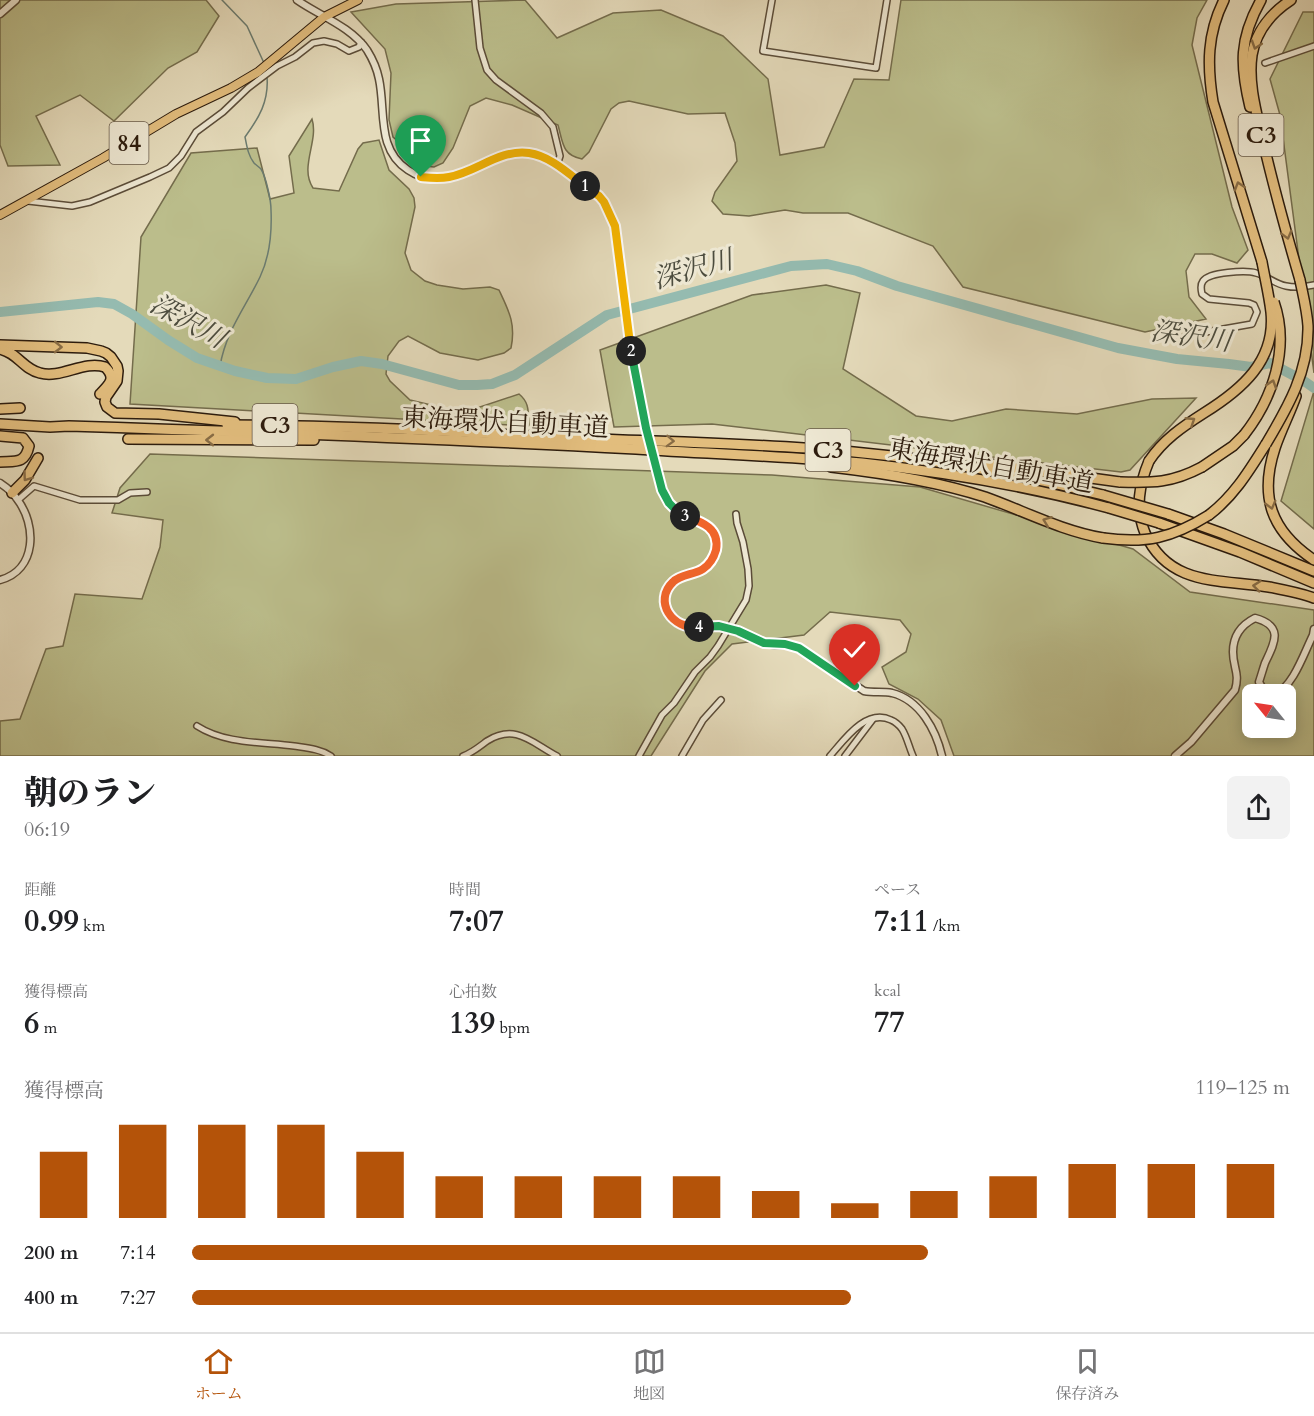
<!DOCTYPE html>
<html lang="ja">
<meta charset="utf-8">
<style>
:root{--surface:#fff;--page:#f2f2f2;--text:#202124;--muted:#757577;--line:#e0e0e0;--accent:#b45309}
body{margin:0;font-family:Cardo,"Noto Serif JP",serif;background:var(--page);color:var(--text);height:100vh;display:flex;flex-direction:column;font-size:22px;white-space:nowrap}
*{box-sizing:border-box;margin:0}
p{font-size:20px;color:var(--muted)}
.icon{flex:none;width:33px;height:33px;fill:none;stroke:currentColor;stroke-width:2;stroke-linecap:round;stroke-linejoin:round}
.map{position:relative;height:756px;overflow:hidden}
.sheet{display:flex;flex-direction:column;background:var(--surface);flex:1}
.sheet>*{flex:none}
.needle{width:39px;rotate:300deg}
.fabs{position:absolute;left:1242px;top:684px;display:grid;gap:12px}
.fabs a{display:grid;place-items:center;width:54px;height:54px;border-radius:9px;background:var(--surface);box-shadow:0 3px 15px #0003;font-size:30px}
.pin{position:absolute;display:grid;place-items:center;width:51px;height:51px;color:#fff;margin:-62px -26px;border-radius:50% 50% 50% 0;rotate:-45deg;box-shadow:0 0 6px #0007}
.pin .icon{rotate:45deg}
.km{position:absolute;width:30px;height:30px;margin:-15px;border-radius:50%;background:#222;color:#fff;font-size:16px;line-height:30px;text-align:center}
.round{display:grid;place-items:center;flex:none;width:63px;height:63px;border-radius:9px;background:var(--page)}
.headline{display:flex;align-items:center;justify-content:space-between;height:102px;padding:0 24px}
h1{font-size:33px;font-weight:800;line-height:45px}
.metrics{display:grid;grid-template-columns:repeat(3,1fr);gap:9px;height:102px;padding:6px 24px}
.metrics div{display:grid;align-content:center}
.metrics b{font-size:30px;font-weight:800}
.metrics small{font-size:16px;font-weight:400}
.metrics p{font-size:16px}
.chart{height:168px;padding:12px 24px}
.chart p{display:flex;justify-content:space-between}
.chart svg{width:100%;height:108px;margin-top:6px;stroke:var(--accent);stroke-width:6}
ul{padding:0 24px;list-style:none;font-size:20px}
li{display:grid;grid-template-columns:96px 72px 1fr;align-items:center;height:45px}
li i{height:15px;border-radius:8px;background:var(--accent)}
.tab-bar{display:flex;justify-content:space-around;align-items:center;height:84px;border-top:2px solid var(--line);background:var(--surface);font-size:16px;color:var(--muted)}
.tab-bar a{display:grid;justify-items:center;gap:3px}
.tab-bar .on{color:var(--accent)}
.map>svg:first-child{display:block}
.green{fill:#bbbd8b;stroke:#746c4c;stroke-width:1.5;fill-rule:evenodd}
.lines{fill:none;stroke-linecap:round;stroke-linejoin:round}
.stream{stroke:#6b7b6f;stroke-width:1.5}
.river{stroke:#95bbb0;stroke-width:10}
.minor-casing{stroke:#5b4c38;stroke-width:8}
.tertiary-casing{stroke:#5b4c38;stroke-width:9}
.primary-casing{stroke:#2d1c0d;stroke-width:10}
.motorway-casing{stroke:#2d1c0d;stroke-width:12}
.minor{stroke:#ede7d2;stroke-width:5}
.tertiary{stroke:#ede7d2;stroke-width:6}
.primary{stroke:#e2bd7d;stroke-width:8}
.motorway{stroke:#e2bd7d;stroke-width:9}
.tertiary-bridge-casing{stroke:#5b4c38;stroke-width:9;stroke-linecap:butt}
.motorway-bridge-casing{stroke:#2d1c0d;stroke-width:12;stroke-linecap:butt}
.tertiary-bridge{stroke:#ede7d2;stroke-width:6}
.motorway-bridge{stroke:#e2bd7d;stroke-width:9}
.oneway{stroke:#886c45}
.split-1-casing{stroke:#fff;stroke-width:12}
.split-2-casing{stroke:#fff;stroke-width:12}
.split-3-casing{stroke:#fff;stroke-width:12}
.split-4-casing{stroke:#fff;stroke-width:12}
.split-5-casing{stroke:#fff;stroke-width:12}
.split-1{stroke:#f5b400;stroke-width:8}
.split-2{stroke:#f5b400;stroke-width:8}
.split-3{stroke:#22a559;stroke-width:8}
.split-4{stroke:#f0652b;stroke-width:8}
.split-5{stroke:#22a559;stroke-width:8}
.labels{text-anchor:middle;stroke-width:6;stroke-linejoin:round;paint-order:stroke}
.shield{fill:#ede7d2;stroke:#675948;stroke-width:1.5}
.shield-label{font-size:24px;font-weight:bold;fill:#2d1c0d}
.street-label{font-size:26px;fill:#2d1c0d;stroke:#ede7d2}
.water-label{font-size:27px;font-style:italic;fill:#4c4c3e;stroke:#ede7d2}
</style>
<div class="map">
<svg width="1314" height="756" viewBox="0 0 1314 756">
<rect width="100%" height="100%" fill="#e4daba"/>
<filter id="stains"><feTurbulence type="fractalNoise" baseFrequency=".00333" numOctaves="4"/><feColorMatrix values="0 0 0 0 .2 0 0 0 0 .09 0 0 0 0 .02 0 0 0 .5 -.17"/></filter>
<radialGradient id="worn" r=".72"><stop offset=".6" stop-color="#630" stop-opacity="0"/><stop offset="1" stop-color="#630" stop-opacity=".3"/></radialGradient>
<g class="green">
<polygon points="0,0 206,0 219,16 197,52 168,68 114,121 80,95 36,116 60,165 8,166 0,145"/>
<path d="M525,0L557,38L613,13L661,10L723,36L768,79L780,155L824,147L854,79L889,80L901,0H1207L1197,18L1192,45L1232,207L1248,250L1237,263L1212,254H1195L1186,271L1189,297L1206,319L1145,332L963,287L933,246L848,213H803L785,210L749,216L723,214L712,201L715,192L737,161L735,143L725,113L688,114L629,101L619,103L611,109L589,152L582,159C562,155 563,143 558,125L512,105L486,98L470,106L453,148L443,163L434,167L425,166L418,161L413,154L393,137L389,120L391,73L385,49L351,12L396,4Z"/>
<polygon points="1303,12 1314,12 1314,373 1280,115 1270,79"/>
<path d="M312,119C319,141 299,167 313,188L339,191L358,149L363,143L379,140L389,170L409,189L414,198L415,207L405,253L411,270L425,281L437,285L463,289L490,287L499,290C509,311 516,324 511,348L504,353L478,360L440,353L408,336L399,341L388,356L386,374L390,381L410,400L448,409H474L519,394C530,403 528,412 529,426L130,404L141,237L191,153L257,148L270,199L294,193L289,156Z"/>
<polygon points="826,285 860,293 843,369 916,416 952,421 1006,409 1077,414 1152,399 1196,398 1130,470 1121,472 712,424 614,427 600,350 752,295"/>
<polygon points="1314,391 1314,529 1281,501"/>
<path d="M150,454L772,475L920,487L1133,549L1190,592L1314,610V756H954L941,720L918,699L889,684L882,667L906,652L911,634L900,620L830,612L804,635L732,644L705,671L651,756H0V721L20,719L46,649L63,646L75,594L142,599L160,547L163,520L112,513L120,488ZM1252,694H1286V728H1252Z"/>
</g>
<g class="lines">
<g class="stream">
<polyline points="222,0 247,26 264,63"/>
<path d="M220,366C226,331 245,308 260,277C270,256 272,233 271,210C271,200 266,177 261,169C259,167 256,165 254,163C248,155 247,147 245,137C259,118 269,101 267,77"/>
</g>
<polyline class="river" points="0,312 98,302 114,304 132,314 168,340 197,358 235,371 267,378 296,379 333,367 361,361 382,364 459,385 477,385 492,384 515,375 607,315 791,266 827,264 857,271 897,286 1118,348 1177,359 1229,364 1251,367 1270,363 1304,381 1314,388"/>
<g class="minor-casing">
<g id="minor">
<polyline points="475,0 480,48 487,70 496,80 541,113 553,127 560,156 557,165"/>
<polyline points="772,0 763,51 876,68 887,0"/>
<polyline points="1265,63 1314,46"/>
<polyline points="28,201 72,206 90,202 150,177 169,168 181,156 196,132 223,112 248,88 277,66 295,57 313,43 324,41 337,44 349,51 359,47 361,42"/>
<path d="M1180,339L1189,335L1252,324L1257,312L1254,305L1249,303L1209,299L1202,294C1201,290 1200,285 1203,281C1209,272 1246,270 1256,273C1267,276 1275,284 1286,286C1295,288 1305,287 1314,285"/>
<polyline points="18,500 34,486 80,500 118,500 130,493 147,492"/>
<path d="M197,726C225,744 262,742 294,746C307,748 320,749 331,756"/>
<path d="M463,756C472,753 479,747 487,741C516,723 532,743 557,756"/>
<polyline points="639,756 662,715 674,703 695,672 710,657 718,646 746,600 749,586 748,569 743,542 737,523 736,514"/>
<polyline points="682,756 703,720 721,700"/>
<path d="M830,756C844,740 866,708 891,720C896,722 899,725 902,729C907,737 909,747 913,756"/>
<polyline points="845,756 873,719"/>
</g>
</g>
<g class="tertiary-casing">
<g id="tertiary">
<path d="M297,0C320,16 350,26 367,50C372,58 377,69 379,79C386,111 376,149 408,170C451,199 487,146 529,153C555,158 578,180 599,196L610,213L615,226L631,350L646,428"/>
<polyline points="0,14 16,0"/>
<path d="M655,462C658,477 660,493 670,504C674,509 679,513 684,516C696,522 713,523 716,539C719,550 711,564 701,570C688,577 670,576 666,595C665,603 666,610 670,616C674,621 679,625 685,627C695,630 706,625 716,626C736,628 747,638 763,643C776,647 786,643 799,648L864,691C874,693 883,691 892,693C920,700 936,730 942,756"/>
<path d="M0,483C6,487 13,492 17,499C37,525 37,570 0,580"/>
<path d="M1275,694C1293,687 1304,653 1313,635L1314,629"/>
<path d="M1175,756L1191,742L1235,690C1240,673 1233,668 1233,652C1233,636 1241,625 1255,618C1284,626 1275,642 1265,663C1263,669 1261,676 1259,682L1264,691L1270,694"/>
</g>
</g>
<g class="primary-casing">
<polyline id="primary" points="0,215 103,158 176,114 231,88 258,72 324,17 358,0"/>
</g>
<g class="motorway-casing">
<g id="motorway">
<path d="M1224,0C1207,34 1207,65 1213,102L1262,262"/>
<path d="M1291,0C1271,13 1256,32 1252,55C1248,82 1256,111 1262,137C1273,185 1286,232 1300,280"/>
<path d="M1250,107C1240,65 1239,39 1261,0"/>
<polyline points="0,345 87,348 101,351 106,353 111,357 117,366 118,371 117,381 106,397 105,402 107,407 115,413 159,414 235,422"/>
<path d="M0,349C18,353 23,369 40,373C61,379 84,360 105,367C117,378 109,385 100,394"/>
<path d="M1296,396C1290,413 1281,430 1275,448C1259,497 1271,531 1314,560"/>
<polyline points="0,409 20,408"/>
<path d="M0,424L50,427L69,426C258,432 447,439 636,449C711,454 787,456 862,463C945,472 1028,486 1109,508"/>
<path d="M227,425C342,425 457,432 572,438C662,442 753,443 844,451C931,459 1018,473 1103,495"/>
<path d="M0,436L23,438L29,446C25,464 16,461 0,462"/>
<polyline points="128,439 314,440"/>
<path d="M1149,461C1139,485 1135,508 1145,533C1169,587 1221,579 1269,587C1284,590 1300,593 1314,598"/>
<polyline points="982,463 1120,482"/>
<path d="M831,467C883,473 936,481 985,497C1024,511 1062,531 1103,538"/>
<polyline points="1202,467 1233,446 1244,435"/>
<polyline points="12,493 25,480 38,458"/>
<polyline points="1168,514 1224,534 1314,571"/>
<path d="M1209,515C1234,496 1249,471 1266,444"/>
<polyline points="1159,523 1240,552 1314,583"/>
</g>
</g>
<use href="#minor" class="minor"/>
<use href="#tertiary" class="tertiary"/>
<use href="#primary" class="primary"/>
<use href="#motorway" class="motorway"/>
<g class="tertiary-bridge-casing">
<polyline id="tertiary-bridge" points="646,428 655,462"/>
</g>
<g class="motorway-bridge-casing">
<g id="motorway-bridge">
<path d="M1244,435C1273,398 1290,348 1274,302"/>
<path d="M1266,444C1288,407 1309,371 1308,326C1307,310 1303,295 1300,280"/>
<path d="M1149,461C1163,440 1182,427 1204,413C1241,390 1276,361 1271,312C1269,295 1265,279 1262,262"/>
<path d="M1120,482C1153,483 1172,483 1202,467"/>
<polyline points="1103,495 1168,514"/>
<polyline points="1109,508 1159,523"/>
<path d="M1103,538C1146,544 1172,538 1209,515"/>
</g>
</g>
<use href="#tertiary-bridge" class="tertiary-bridge"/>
<use href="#motorway-bridge" class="motorway-bridge"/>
</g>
<defs><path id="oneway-chevron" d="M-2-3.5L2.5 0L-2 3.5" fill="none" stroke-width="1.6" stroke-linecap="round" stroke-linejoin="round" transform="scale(1.5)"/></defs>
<g class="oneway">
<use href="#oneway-chevron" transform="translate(1256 45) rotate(108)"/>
<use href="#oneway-chevron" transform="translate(1239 186) rotate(-107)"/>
<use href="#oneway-chevron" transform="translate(1287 235) rotate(75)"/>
<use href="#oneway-chevron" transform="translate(58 347) rotate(1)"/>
<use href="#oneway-chevron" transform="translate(1272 384) rotate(-72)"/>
<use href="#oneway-chevron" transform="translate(1191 421) rotate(-33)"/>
<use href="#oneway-chevron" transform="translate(210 440) rotate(180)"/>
<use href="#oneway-chevron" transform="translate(670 441) rotate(2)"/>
<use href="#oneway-chevron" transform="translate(27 477) rotate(126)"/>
<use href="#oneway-chevron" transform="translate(1271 505) rotate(75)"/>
<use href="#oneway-chevron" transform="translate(1047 521) rotate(-159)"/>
<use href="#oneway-chevron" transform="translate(1257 586) rotate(-174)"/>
</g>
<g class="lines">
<g class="split-1-casing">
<path id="split-1" d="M421,177C431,178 439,179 449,177C477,172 499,149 529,153C550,156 568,173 585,186"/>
</g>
<g class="split-2-casing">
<polyline id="split-2" points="585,186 599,196 604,202 615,226 631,351"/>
</g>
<g class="split-3-casing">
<polyline id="split-3" points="631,351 646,428 662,490 669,503 676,510 685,516"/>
</g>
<g class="split-4-casing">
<path id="split-4" d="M685,516C702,522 720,528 716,550C714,557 709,565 703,569C694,575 681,574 673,582C653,601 672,630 699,627"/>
</g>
<g class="split-5-casing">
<polyline id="split-5" points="699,627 719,626 738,631 764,643 785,644 799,648 855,686"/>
</g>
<use href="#split-1" class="split-1"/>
<use href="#split-2" class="split-2"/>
<use href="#split-3" class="split-3"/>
<use href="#split-4" class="split-4"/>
<use href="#split-5" class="split-5"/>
</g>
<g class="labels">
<g class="shield">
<rect x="1238.5" y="114" width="45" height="42" rx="4.5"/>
<rect x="109.5" y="122" width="39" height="42" rx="4.5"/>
<rect x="252.5" y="404" width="45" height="42" rx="4.5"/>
<rect x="805.5" y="429" width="45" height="42" rx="4.5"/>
</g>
<g class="shield-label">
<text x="1261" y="143">C3</text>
<text x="129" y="151">84</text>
<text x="275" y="433">C3</text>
<text x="828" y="458">C3</text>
</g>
<g class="street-label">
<text transform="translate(505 422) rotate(3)" y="9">東海環状自動車道</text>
<text transform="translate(991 465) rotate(10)" y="9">東海環状自動車道</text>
</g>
<g class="water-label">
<text transform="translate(693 269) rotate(-15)" y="9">深沢川</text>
<text transform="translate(188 321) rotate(29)" y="9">深沢川</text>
<text transform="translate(1191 336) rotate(8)" y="9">深沢川</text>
</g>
</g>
<rect width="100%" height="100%" filter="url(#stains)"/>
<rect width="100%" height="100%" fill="url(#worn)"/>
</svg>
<div class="fabs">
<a><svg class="needle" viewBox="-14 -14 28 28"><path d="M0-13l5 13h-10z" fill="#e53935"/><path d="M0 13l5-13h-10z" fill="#757577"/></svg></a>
</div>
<div class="pin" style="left:421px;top:177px;background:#1e9e55"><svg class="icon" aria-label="arrive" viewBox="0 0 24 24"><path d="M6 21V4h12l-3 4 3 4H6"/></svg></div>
<div class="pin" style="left:855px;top:686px;background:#d93025"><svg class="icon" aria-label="check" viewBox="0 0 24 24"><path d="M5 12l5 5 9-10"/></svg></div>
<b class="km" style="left:585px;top:186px">1</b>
<b class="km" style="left:631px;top:351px">2</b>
<b class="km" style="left:685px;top:516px">3</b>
<b class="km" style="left:699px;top:627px">4</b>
</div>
<section class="sheet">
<div class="headline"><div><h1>朝のラン</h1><p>06:19</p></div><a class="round"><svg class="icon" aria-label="share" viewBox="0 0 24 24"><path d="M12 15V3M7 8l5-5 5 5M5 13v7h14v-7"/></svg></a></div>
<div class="metrics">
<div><p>距離</p><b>0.99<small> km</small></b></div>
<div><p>時間</p><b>7:07</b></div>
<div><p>ペース</p><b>7:11<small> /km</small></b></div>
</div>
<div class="metrics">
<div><p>獲得標高</p><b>6<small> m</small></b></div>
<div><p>心拍数</p><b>139<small> bpm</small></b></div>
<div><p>kcal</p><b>77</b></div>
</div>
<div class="chart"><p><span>獲得標高</span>119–125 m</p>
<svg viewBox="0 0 160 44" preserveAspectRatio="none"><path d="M5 44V17M15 44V6M25 44V6M35 44V6M45 44V17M55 44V27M65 44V27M75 44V27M85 44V27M95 44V33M105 44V38M115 44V33M125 44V27M135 44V22M145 44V22M155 44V22"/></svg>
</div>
<ul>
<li><b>200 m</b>7:14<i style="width:67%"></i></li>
<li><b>400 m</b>7:27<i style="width:60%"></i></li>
</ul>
</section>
<nav class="tab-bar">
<a class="on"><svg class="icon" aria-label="home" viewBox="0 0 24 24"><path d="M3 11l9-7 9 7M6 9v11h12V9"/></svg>ホーム</a>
<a><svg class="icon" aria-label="map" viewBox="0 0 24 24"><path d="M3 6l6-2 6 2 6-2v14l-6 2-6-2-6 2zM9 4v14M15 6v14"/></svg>地図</a>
<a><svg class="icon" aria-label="saved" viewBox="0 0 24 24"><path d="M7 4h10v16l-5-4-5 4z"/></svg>保存済み</a>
</nav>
